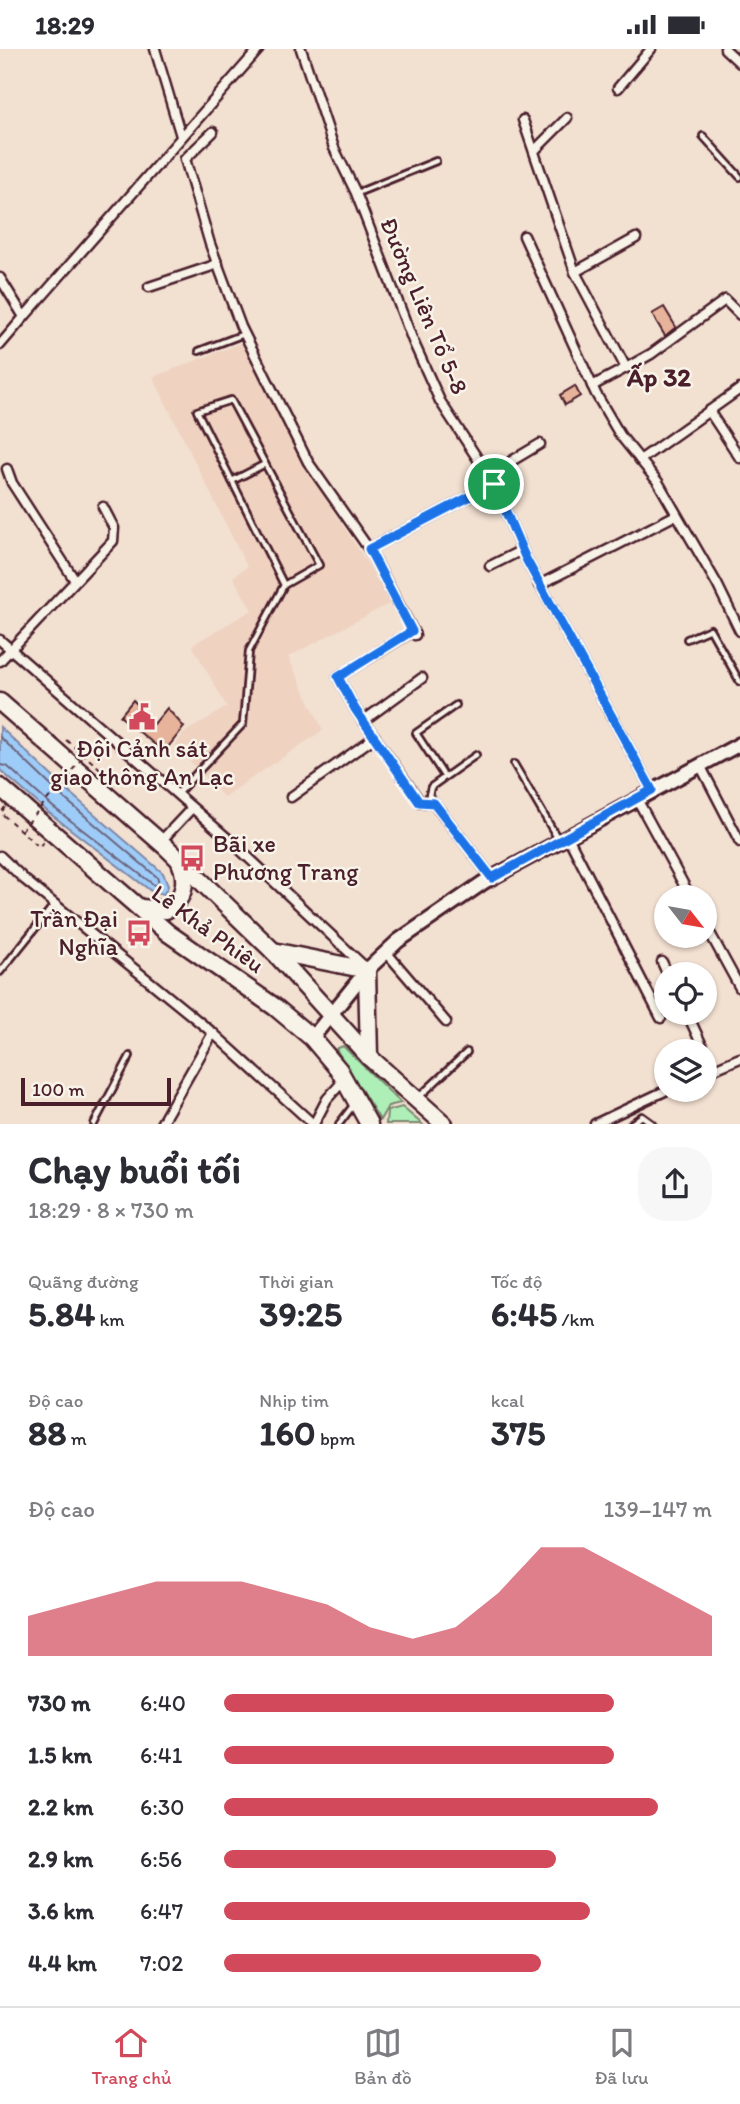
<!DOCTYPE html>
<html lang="vi">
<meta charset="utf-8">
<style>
:root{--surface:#fff;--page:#f7f7f7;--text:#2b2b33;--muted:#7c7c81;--line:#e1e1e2;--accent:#d1495b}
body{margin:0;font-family:Itim,sans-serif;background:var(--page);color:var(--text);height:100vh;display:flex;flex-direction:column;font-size:26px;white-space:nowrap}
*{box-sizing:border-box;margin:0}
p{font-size:23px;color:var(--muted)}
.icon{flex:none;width:38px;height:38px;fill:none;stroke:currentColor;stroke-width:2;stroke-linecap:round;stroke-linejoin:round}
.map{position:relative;height:1075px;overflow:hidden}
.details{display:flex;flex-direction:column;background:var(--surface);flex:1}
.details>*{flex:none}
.needle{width:46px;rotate:121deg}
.controls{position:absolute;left:654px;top:836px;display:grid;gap:14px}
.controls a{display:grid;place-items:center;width:63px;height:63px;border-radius:50%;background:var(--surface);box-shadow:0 2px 5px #0004;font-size:35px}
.scale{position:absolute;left:21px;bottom:18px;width:150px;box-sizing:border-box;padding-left:7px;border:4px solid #4a1f2b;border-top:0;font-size:19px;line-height:24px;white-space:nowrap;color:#4a1f2b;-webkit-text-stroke:5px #f7f3e8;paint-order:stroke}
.pin{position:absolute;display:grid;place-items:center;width:60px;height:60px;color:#fff;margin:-30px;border:4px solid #fff;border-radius:50%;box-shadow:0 2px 7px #0007}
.round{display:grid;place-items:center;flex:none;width:74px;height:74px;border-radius:28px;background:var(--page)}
.overview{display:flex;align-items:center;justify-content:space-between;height:119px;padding:0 28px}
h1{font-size:38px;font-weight:700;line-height:52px}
.figures{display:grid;grid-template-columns:repeat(3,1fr);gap:10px;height:119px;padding:7px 28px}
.figures div{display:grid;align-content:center}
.figures b{font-size:35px;font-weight:700}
.figures small{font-size:19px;font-weight:400}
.figures p{font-size:19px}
.chart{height:196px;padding:14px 28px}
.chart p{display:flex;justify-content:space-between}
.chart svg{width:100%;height:126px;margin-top:7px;fill:var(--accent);opacity:.7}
ul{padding:0 28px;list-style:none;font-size:23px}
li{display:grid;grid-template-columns:112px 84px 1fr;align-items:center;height:52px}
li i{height:18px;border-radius:9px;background:var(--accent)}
.status{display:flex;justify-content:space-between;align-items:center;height:49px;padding:0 35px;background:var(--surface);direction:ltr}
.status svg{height:19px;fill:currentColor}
.tab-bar{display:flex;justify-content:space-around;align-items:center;height:98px;border-top:2px solid var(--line);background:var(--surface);font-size:19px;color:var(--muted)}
.tab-bar a{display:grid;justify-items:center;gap:4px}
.tab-bar .current{color:var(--accent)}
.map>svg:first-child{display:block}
.built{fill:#efd2c0}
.green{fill:#aeefb7;stroke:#7c8771;stroke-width:2}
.water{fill:#9eccf9;stroke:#7c87a7;stroke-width:2}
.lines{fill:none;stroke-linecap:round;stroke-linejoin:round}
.shore{stroke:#6c647d;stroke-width:2}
.building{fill:#e7b39a;stroke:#4a1f2b;stroke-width:2}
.lane-casing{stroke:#4a1f2b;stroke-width:10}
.street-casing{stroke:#4a1f2b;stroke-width:13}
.secondary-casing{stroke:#4a1f2b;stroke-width:18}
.highway-casing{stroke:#4a1f2b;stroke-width:21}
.path{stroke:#4a1f2b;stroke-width:2;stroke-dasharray:5 5;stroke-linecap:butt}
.lane{stroke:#f7f3e8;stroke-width:4.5}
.street{stroke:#f7f3e8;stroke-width:8}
.secondary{stroke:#f7f3e8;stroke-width:12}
.highway{stroke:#f7f3e8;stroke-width:16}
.path-bridge{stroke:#4a1f2b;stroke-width:2;stroke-dasharray:5 5;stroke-linecap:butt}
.route-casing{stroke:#fff;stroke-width:14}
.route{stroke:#1a73e8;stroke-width:9}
.labels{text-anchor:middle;stroke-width:5;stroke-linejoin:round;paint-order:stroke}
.street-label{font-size:24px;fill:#4a1f2b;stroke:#f7f3e8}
.poi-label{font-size:24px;fill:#4a1f2b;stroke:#f7f3e8}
.neighbourhood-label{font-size:26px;font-weight:bold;fill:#4a1f2b;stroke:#f7f3e8}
</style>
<div class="status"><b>18:29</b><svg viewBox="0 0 49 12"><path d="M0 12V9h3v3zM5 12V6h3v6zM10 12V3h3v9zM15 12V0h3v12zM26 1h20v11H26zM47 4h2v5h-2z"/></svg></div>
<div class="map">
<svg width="740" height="1075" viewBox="0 0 740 1075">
<rect width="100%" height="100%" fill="#f2e0d1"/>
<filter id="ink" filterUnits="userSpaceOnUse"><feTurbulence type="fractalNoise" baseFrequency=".0143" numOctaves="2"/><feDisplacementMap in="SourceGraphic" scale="14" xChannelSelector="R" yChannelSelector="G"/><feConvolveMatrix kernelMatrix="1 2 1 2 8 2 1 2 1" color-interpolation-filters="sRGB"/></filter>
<g filter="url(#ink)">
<polygon class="built" points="247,292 296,403 392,553 288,608 323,681 224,748 175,697 184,684 227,658 192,596 252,561 233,528 247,518 153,328"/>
<g class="green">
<polygon points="343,997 401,1054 388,1057 380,1071 336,1000"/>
<polygon points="402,1058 422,1075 386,1075 387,1062"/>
</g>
<polygon class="water" points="0,678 70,744 163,824 168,837 164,845 151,842 48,763 0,721"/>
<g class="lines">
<polyline class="shore" points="0,688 65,750 157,828 159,835 154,836 53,758 7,717 0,716"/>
</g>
<g class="building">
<polygon points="664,258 676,278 665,287 652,265"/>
<polygon points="575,337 580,347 565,356 560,346"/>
<polygon points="133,651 139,657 137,660 154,675 167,659 184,678 164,703 120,667"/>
</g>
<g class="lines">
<g class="lane-casing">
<g id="lane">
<polyline points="703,87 740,128"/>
<polyline points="357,144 436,112"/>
<polyline points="199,302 244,285"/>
<polyline points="232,432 265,415"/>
<polyline points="687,590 710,580 740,633"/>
<polyline points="514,715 558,790"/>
<polyline points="444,727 416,684 456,656"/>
<polyline points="177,745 243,675 249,602 284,536 319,516 231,351 197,362 284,536"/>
<polyline points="434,753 429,746 431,738 476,706"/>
<polyline points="0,923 54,856"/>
<polyline points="419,1048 467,1003"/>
<polyline points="94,1075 130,1007"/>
<polyline points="339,1075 355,1054"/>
<polyline points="631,1075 642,1067 653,1075"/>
</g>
</g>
<g class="street-casing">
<g id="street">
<polyline points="155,0 181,87"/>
<polyline points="301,0 334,99 356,144 413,292 440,352 494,435 526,510 652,741"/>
<polyline points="725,0 740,14"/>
<polyline points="618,39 651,0"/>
<polyline points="523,71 575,223 626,319 592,337"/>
<polyline points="213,83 185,110 210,195 241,278 308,413 369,500 415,586"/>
<polyline points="534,102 567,69"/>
<polyline points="524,187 596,345 620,386 658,433 717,535 740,582"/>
<polyline points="575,223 636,189"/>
<polyline points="0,229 24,268 259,0"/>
<polyline points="149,238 218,215"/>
<polyline points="0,296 24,268"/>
<polyline points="626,319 651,305 725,251 740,266"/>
<polyline points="709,362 740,409"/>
<polyline points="640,411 740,340"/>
<polyline points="7,420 12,434 74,530"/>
<polyline points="488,426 540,395"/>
<polyline points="369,500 494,435"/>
<polyline points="490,517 522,501"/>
<polyline points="539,536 676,466"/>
<polyline points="413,582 338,628 355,660 420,753 434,754 492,829"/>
<polyline points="0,591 234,795 365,918"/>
<polyline points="0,612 113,492 114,479 103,458"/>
<polyline points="363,672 422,629"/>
<polyline points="700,716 740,793"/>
<polyline points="291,748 375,688"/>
<polyline points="637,750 691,849"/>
<polyline points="567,786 661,969"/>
<polyline points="160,793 192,759"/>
<polyline points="0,807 25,831 213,984 313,1075"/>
<polyline points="705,875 740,939"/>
<polyline points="386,903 446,973"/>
<polyline points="662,913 668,926"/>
<polyline points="687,964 705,1003"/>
<polyline points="705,1004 713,1021"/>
<polyline points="705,1024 740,1009"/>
<polyline points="161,1075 213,984"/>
<polyline points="314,1075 327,1050 345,1030"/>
<polyline points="595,1075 667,1041"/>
</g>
</g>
<g class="secondary-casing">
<polyline id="secondary" points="312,989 367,921 398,892 484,833 740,695"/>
</g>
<g class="highway-casing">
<g id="highway">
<polyline points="0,653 166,798 273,902 369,1008 444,1075"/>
<polyline points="0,738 168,884 275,958 312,989 339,1021 369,1075"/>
<path d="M141,859L166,861C185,851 188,831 180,813"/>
<polyline points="273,902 367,921 369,1008"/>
</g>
</g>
<g class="path">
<polyline points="66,691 103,722 100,725"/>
<polyline points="5,758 1,764 39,798 43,793"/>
</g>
<use href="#lane" class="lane"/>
<use href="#street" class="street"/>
<use href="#secondary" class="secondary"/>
<use href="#highway" class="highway"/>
<polyline class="path-bridge" points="21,782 85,706"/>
</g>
</g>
<g class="lines" filter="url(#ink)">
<g class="route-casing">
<polygon id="route" points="494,435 526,510 652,741 492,829 434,754 419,753 355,660 338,628 412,582 369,500"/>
</g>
<use href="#route" class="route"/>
</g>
<defs>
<g id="civic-bare" transform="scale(2.1)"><path d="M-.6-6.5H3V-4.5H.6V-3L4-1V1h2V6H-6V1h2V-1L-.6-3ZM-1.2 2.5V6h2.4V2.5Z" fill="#d1495b" stroke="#f7f3e8" stroke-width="2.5" paint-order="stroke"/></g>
<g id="bus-bare" transform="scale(2.1)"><path d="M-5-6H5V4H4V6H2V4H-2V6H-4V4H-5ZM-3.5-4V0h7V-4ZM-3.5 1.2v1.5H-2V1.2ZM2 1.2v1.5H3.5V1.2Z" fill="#d1495b" stroke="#f7f3e8" stroke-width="2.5" paint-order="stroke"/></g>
</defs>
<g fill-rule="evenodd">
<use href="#civic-bare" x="142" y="668"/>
<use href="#bus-bare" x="192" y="809"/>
<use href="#bus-bare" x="139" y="884"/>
</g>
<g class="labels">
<g class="street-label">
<text transform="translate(424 257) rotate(67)" y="8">Đường Liên Tổ 5-8</text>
<text transform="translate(208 880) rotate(36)" y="8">Lê Khả Phiêu</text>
</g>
<g class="poi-label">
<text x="142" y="708">Đội Cảnh sát<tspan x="142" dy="28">giao thông An Lạc</tspan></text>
<text x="213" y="803" text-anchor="start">Bãi xe<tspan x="213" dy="28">Phương Trang</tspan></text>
<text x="118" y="878" text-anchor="end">Trần Đại<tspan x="118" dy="28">Nghĩa</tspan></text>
</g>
<g class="neighbourhood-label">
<text x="659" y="337">Ấp 32</text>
</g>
</g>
</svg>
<div class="controls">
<a><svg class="needle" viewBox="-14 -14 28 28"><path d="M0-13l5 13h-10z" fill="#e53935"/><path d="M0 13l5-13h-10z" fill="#7c7c81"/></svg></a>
<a><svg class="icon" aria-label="locate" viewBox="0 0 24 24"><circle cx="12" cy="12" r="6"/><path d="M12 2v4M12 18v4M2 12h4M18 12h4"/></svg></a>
<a><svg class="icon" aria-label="layers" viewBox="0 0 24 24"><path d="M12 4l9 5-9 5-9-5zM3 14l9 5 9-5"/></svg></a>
</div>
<div class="scale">100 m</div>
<div class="pin" style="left:494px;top:435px;background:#1e9e55"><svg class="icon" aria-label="arrive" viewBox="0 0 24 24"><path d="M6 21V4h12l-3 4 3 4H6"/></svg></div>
</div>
<section class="details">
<div class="overview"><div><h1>Chạy buổi tối</h1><p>18:29 · 8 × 730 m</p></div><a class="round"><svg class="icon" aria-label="share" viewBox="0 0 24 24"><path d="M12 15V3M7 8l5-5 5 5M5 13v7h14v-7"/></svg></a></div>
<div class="figures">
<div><p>Quãng đường</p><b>5.84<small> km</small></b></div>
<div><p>Thời gian</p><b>39:25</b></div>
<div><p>Tốc độ</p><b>6:45<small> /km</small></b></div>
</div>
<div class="figures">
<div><p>Độ cao</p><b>88<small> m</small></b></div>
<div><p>Nhịp tim</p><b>160<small> bpm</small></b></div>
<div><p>kcal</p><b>375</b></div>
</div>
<div class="chart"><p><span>Độ cao</span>139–147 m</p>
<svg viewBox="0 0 160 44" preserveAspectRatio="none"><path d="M0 44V30L10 26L20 22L30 18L40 18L50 18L60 22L70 26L80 34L90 38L100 34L110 22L120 6L130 6L140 14L150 22L160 30V44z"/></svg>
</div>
<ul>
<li><b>730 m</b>6:40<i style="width:80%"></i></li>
<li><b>1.5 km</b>6:41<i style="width:80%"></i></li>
<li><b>2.2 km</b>6:30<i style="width:89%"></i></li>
<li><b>2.9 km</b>6:56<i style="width:68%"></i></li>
<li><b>3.6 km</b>6:47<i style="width:75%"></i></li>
<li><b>4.4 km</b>7:02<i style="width:65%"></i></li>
</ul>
</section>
<nav class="tab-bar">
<a class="current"><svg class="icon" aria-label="home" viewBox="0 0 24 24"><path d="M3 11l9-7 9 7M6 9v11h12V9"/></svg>Trang chủ</a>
<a><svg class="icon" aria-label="map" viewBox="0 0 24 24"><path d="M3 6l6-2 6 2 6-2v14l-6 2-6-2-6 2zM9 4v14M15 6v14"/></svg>Bản đồ</a>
<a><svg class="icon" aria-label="saved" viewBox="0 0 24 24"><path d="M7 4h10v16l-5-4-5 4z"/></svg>Đã lưu</a>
</nav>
